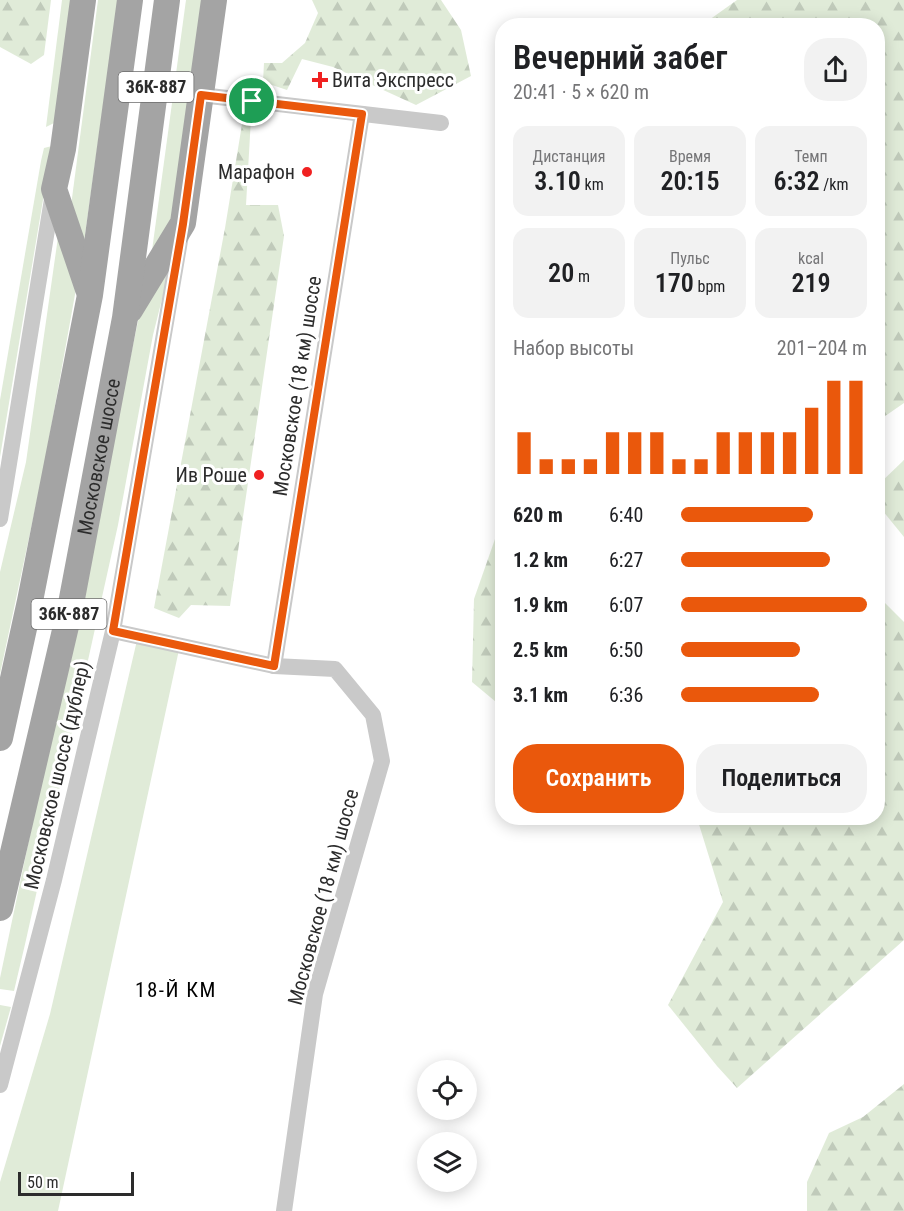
<!DOCTYPE html>
<html lang="ru">
<meta charset="utf-8">
<style>
:root{--surface:#fff;--page:#f2f2f2;--text:#202124;--muted:#757577;--accent:#ea580c}
body{margin:0;font-family:"Roboto Condensed",sans-serif;background:var(--page);color:var(--text);height:100vh;display:flex;flex-direction:column;font-size:22px;white-space:nowrap}
*{box-sizing:border-box;margin:0}
p{font-size:20px;color:var(--muted)}
.icon{flex:none;width:33px;height:33px;fill:none;stroke:currentColor;stroke-width:2;stroke-linecap:round;stroke-linejoin:round}
.map{position:relative;flex:1;overflow:hidden}
.sheet{position:absolute;left:495px;top:18px;width:390px;height:807px;display:flex;flex-direction:column;background:var(--surface);border-radius:24px;box-shadow:0 3px 15px #0003}
.sheet>*{flex:none}
.tools{position:absolute;left:417px;top:1060px;display:grid;gap:12px}
.tools a{display:grid;place-items:center;width:60px;height:60px;border-radius:50%;background:var(--surface);box-shadow:0 3px 15px #0003;font-size:30px}
.scale{position:absolute;left:18px;bottom:15px;width:116px;box-sizing:border-box;padding-left:6px;border:3px solid #2c2c2c;border-top:0;font-size:16px;line-height:21px;white-space:nowrap;color:#2c2c2c;-webkit-text-stroke:4px #fff;paint-order:stroke}
.pin{position:absolute;display:grid;place-items:center;width:51px;height:51px;color:#fff;margin:-26px;border:3px solid #fff;border-radius:50%;box-shadow:0 2px 6px #0007}
.round{display:grid;place-items:center;flex:none;width:63px;height:63px;border-radius:24px;background:var(--page)}
.summary{display:flex;align-items:center;justify-content:space-between;height:102px;padding:0 18px}
h1{font-size:33px;font-weight:600;line-height:45px}
.figures{display:grid;grid-template-columns:repeat(3,1fr);gap:9px;height:102px;padding:6px 18px}
.figures div{display:grid;align-content:center;border-radius:15px;background:var(--page);text-align:center}
.figures b{font-size:26px;font-weight:600}
.figures small{font-size:16px;font-weight:400}
.figures p{font-size:16px}
.chart{height:168px;padding:12px 18px}
.chart p{display:flex;justify-content:space-between}
.chart svg{width:100%;height:108px;margin-top:6px;stroke:var(--accent);stroke-width:6}
.action{display:flex;gap:12px;margin-top:auto;padding:12px 18px}
.action a{flex:1;height:69px;border-radius:24px;background:var(--accent);color:#fff;font-size:24px;font-weight:600;line-height:69px;text-align:center}
.action a+a{background:var(--page);color:var(--text)}
ul{padding:0 18px;list-style:none;font-size:20px}
li{display:grid;grid-template-columns:96px 72px 1fr;align-items:center;height:45px}
li i{height:15px;border-radius:8px;background:var(--accent)}
.map>svg:first-child{display:block}
.grass{fill:#e0ebd8}
.forest{fill:url(#forest-firs)}
.lines{fill:none;stroke-linecap:round;stroke-linejoin:round}
.street{stroke:#c9c9c9;stroke-width:16}
.primary{stroke:#a4a4a4;stroke-width:26}
.route-casing{stroke:#fff;stroke-width:12}
.route{stroke:#ea580c;stroke-width:8}
.poi-dot{fill:#f02121;stroke:#fff;stroke-width:2}
.labels{text-anchor:middle;stroke-width:6;stroke-linejoin:round;paint-order:stroke}
.shield{fill:#fff;stroke:#6b6b6b;stroke-width:1.5}
.shield-label{font-size:18px;font-weight:bold;fill:#2c2c2c}
.poi-label{font-size:20px;fill:#2c2c2c;stroke:#fff;text-anchor:end}
.street-label{font-size:20px;fill:#2c2c2c;stroke:#fff}
.neighbourhood-label{font-size:21px;letter-spacing:1.5px;fill:#000;stroke:#fff}
</style>
<div class="map">
<svg width="904" height="1211" viewBox="0 0 904 1211">
<defs>
<pattern id="forest-firs" width="22" height="20" patternUnits="userSpaceOnUse" patternTransform="scale(1.5)"><rect width="22" height="20" fill="#e0ebd8"/><path d="M5 1l3.5 6h-7zM16 11l3.5 6h-7z" fill="#c0caba"/></pattern>
</defs>
<rect width="100%" height="100%" fill="#fff"/>
<g class="grass">
<polygon points="62,0 71,0 54,123 46,127"/>
<polygon points="98,0 118,0 82,256 69,221"/>
<polygon points="186,0 202,0 172,221 151,258"/>
<polygon points="52,146 0,457 0,400 41,161 44,148"/>
<polygon points="60,223 76,289 43,472 0,674 0,572 26,462"/>
<polygon points="175,247 153,335 118,525 26,940 14,991 0,989 0,978 141,307"/>
<polygon points="138,636 180,645 58,1211 0,1211 0,1182 50,1014"/>
<polygon points="0,1005 11,1007 0,1046"/>
</g>
<g class="forest">
<polygon points="0,0 51,0 44,55 31,64 0,47"/>
<polygon points="312,0 441,0 461,30 471,76 416,105 333,67 302,59 287,90 263,82 264,63 282,63 305,43 318,13"/>
<polygon points="737,0 904,0 904,403 878,421 878,26 702,25"/>
<polygon points="246,100 252,101 246,205 278,205 284,236 230,606 191,605 179,618 154,608 225,228"/>
<polygon points="904,460 904,537 878,505 878,485"/>
<polygon points="502,519 502,707 472,682 474,599"/>
<polygon points="878,596 904,622 904,940 737,1088 717,1066 668,1005 723,902 697,818 878,818"/>
<polygon points="904,1084 904,1211 807,1211 807,1182 829,1133 863,1117"/>
</g>
<g class="lines">
<g class="street">
<polyline points="201,95 441,123"/>
<polyline points="0,519 53,193"/>
<polyline points="113,631 274,666 335,669 373,715 382,761 315,994 284,1211"/>
<polyline points="274,666 362,114"/>
<polyline points="0,1085 54,880 113,631 181,235"/>
</g>
<g class="primary">
<polyline points="83,0 63,149 54,189 88,289"/>
<polyline points="130,310 183,223 214,0"/>
<polyline points="0,738 30,601 90,295 130,0"/>
<path id="s1" d="M0,908L70,609L125,318L167,0"/>
</g>
</g>
<g class="lines">
<g class="route-casing">
<polygon id="route" points="201,95 362,114 274,666 113,631 183,224"/>
</g>
<use href="#route" class="route"/>
</g>
<g class="poi-dot">
<path d="M317 71h6v6h6v6h-6v6h-6v-6h-6v-6h6z"/>
<circle cx="307" cy="172" r="6"/>
<circle cx="259" cy="475" r="6"/>
</g>
<g class="labels">
<g class="shield">
<rect x="118.5" y="72" width="75" height="30" rx="4.5"/>
<rect x="31.5" y="599" width="75" height="30" rx="4.5"/>
</g>
<g class="shield-label">
<text x="156" y="93">36К-887</text>
<text x="69" y="620">36К-887</text>
</g>
<g class="poi-label">
<text x="332" y="87" text-anchor="start">Вита Экспресс</text>
<text x="295" y="179">Марафон</text>
<text x="247" y="482">Ив Роше</text>
</g>
<g class="street-label">
<text transform="translate(297 386) rotate(-81)" y="7">Московское (18 км) шоссе</text>
<text dy="7" stroke="none"><textPath href="#s1" startOffset="462">Московское шоссе</textPath></text>
<text transform="translate(57 775) rotate(-77)" y="7">Московское шоссе (дублер)</text>
<text transform="translate(323 897) rotate(-75)" y="7">Московское (18 км) шоссе</text>
</g>
<g class="neighbourhood-label">
<text x="176" y="997">18-Й КМ</text>
</g>
</g>
</svg>
<div class="tools">
<a><svg class="icon" aria-label="locate" viewBox="0 0 24 24"><circle cx="12" cy="12" r="6"/><path d="M12 2v4M12 18v4M2 12h4M18 12h4"/></svg></a>
<a><svg class="icon" aria-label="layers" viewBox="0 0 24 24"><path d="M12 4l9 5-9 5-9-5zM3 14l9 5 9-5"/></svg></a>
</div>
<div class="scale">50 m</div>
<div class="pin" style="left:252px;top:101px;background:#1e9e55"><svg class="icon" aria-label="arrive" viewBox="0 0 24 24"><path d="M6 21V4h12l-3 4 3 4H6"/></svg></div>
<section class="sheet">
<div class="summary"><div><h1>Вечерний забег</h1><p>20:41 · 5 × 620 m</p></div><a class="round"><svg class="icon" aria-label="share" viewBox="0 0 24 24"><path d="M12 15V3M7 8l5-5 5 5M5 13v7h14v-7"/></svg></a></div>
<div class="figures">
<div><p>Дистанция</p><b>3.10<small> km</small></b></div>
<div><p>Время</p><b>20:15</b></div>
<div><p>Темп</p><b>6:32<small> /km</small></b></div>
</div>
<div class="figures">
<div><b>20<small> m</small></b></div>
<div><p>Пульс</p><b>170<small> bpm</small></b></div>
<div><p>kcal</p><b>219</b></div>
</div>
<div class="chart"><p><span>Набор высоты</span>201–204 m</p>
<svg viewBox="0 0 160 44" preserveAspectRatio="none"><path d="M5 44V27M15 44V38M25 44V38M35 44V38M45 44V27M55 44V27M65 44V27M75 44V38M85 44V38M95 44V27M105 44V27M115 44V27M125 44V27M135 44V17M145 44V6M155 44V6"/></svg>
</div>
<ul>
<li><b>620 m</b>6:40<i style="width:71%"></i></li>
<li><b>1.2 km</b>6:27<i style="width:80%"></i></li>
<li><b>1.9 km</b>6:07<i style="width:100%"></i></li>
<li><b>2.5 km</b>6:50<i style="width:64%"></i></li>
<li><b>3.1 km</b>6:36<i style="width:74%"></i></li>
</ul>
<div class="action"><a>Сохранить</a><a>Поделиться</a></div>
</section>
</div>
